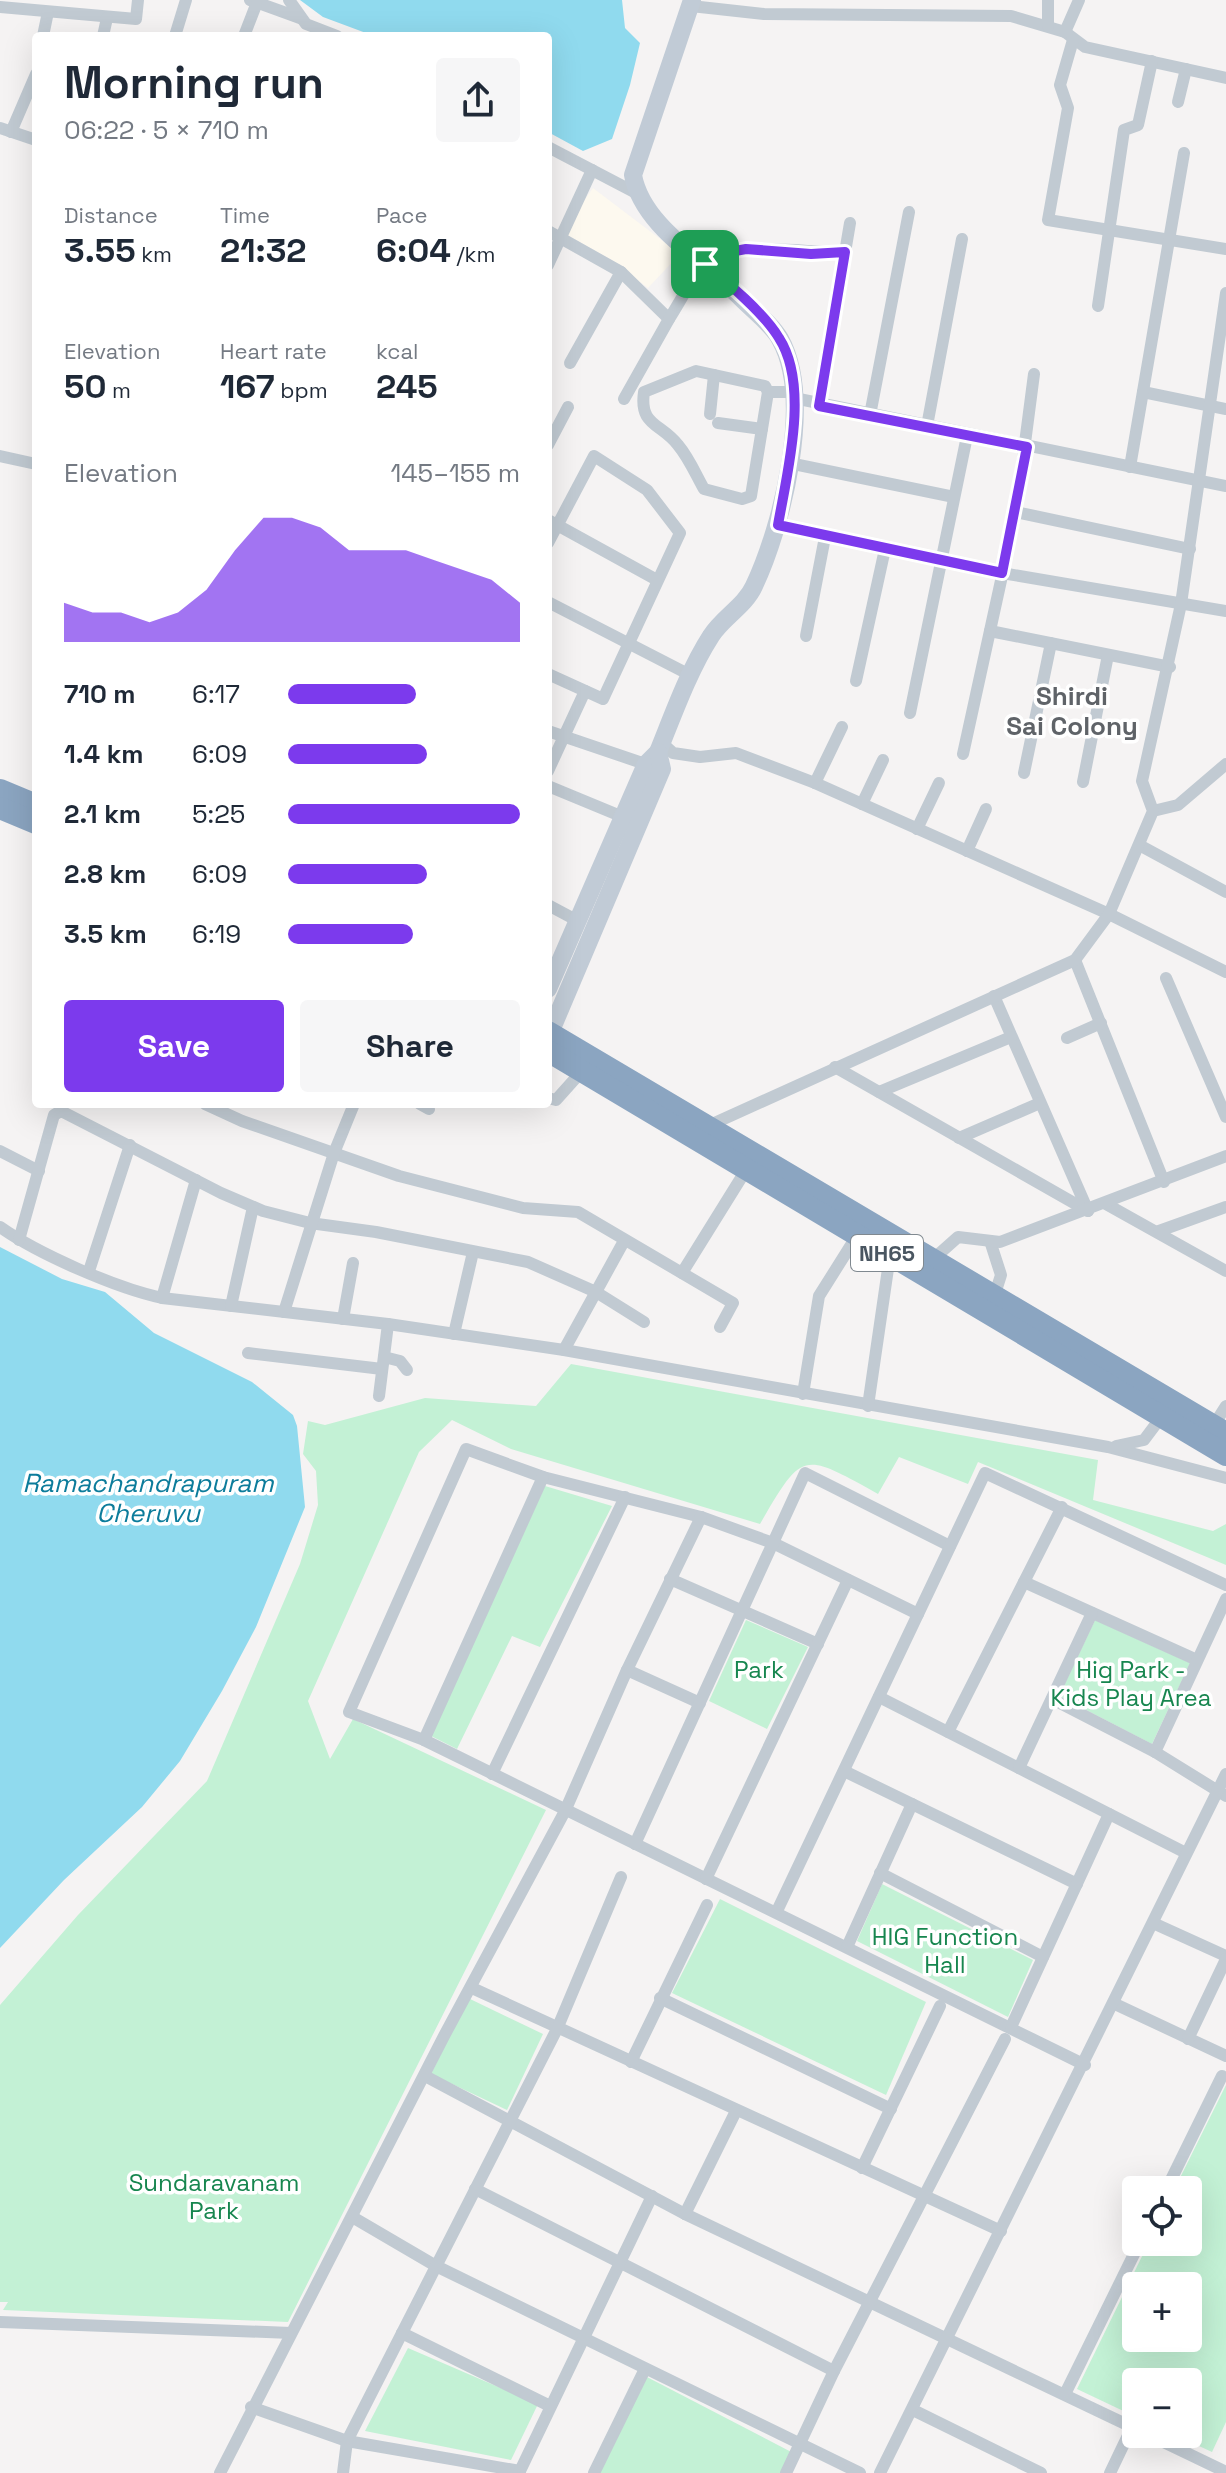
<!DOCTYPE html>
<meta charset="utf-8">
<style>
:root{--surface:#fff;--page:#f6f6f7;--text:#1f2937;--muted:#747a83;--accent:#7c3aed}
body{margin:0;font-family:"Space Grotesk",sans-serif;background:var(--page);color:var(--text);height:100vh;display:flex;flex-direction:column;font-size:30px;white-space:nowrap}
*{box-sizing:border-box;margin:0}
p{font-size:26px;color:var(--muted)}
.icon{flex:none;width:44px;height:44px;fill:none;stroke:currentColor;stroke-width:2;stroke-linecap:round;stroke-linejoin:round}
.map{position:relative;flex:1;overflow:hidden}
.side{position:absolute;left:32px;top:32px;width:520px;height:1076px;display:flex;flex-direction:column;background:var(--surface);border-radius:8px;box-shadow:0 8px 32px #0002}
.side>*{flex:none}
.buttons{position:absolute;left:1122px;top:2176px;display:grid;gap:16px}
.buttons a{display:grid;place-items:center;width:80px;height:80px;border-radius:8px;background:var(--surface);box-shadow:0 8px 32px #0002;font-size:40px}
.pin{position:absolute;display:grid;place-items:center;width:68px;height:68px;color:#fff;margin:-34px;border-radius:16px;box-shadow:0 4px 12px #0006}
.round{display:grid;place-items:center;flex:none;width:84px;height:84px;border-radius:8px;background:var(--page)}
.overview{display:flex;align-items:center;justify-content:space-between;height:136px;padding:0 32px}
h1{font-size:44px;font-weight:700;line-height:60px}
.metrics{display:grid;grid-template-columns:repeat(3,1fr);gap:12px;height:136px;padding:8px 32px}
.metrics div{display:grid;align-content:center}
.metrics b{font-size:34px;font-weight:700}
.metrics small{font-size:22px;font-weight:400}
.metrics p{font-size:22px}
.chart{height:224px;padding:16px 32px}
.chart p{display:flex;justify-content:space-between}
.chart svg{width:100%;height:144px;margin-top:8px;fill:var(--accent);opacity:.7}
.action{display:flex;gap:16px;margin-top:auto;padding:16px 32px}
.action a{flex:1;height:92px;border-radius:8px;background:var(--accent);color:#fff;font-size:32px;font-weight:700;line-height:92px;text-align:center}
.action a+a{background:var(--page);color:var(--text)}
ul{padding:0 32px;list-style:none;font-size:26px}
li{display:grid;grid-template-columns:128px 96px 1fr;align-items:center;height:60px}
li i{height:20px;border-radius:10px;background:var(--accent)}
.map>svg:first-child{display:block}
.commercial{fill:#fdf9ef}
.green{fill:#c3f1d5;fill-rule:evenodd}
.water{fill:#90daee}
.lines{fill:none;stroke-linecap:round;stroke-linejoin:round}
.street{stroke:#c1cad2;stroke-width:12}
.secondary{stroke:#c1cbd6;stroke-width:18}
.highway{stroke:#8ba5c1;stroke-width:22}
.route-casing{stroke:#fff;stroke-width:16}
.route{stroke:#7c3aed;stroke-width:10}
.labels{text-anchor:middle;stroke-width:7;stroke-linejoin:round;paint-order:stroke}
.shield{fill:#fff;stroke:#808990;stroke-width:2}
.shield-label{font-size:22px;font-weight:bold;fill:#4a5661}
.park-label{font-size:24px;fill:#17864f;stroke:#fff}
.neighbourhood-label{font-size:26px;font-weight:bold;fill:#5f6368;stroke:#fff}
.water-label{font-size:26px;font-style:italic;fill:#0c7c9b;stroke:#fff}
</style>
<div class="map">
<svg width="1226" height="2473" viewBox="0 0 1226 2473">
<rect width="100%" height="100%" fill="#f5f3f3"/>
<polygon class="commercial" points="593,188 680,254 648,288 610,259 562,232"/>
<g class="green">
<path d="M571,1364L1098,1460L1093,1500L1213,1531L1226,1524V1565L978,1462L968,1484L899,1457L878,1494C802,1452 803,1450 760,1524L511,1449L452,1420L419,1452L308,1701L330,1759L353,1719L546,1810L288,2322L3,2310L8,2302H0V2005L78,1915L207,1781L300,1564L318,1505L316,1471L303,1454L308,1421L325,1425L425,1398L536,1406Z"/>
<polygon points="545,1486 612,1506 540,1647 512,1636 457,1749 431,1736"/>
<polygon points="746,1620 808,1647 767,1729 709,1701"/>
<polygon points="1095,1620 1190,1663 1152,1744 1059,1696"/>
<polygon points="882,1884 1033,1960 1008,2017 857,1941"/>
<polygon points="720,1899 926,2002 886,2095 672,1993"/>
<polygon points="468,1998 543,2034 507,2110 431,2074"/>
<path d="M1226,2085V2422L1212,2452L1173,2434H1188V2382H1136V2417L1077,2389L1149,2242H1188V2190H1174ZM1136,2286H1188V2338H1136Z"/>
<polygon points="408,2348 538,2404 511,2460 365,2431"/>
<polygon points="645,2376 797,2455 788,2473 598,2473"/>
</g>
<g class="water">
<polygon points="300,0 622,0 625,28 640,43 630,85 612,139 583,151 548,132 548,36 374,36 323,17"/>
<polygon points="0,1247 62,1279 105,1292 154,1333 252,1382 293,1415 297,1426 305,1507 256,1627 222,1691 180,1761 142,1807 64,1880 0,1948"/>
</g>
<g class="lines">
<g class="street">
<polyline points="250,0 300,18"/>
<polyline points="289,0 306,24 337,36"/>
<polyline points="691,6 764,14 1011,16 1065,32 1085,47 1226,78"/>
<polyline points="0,7 136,19 138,0"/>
<polyline points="1048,26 1048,0"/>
<polyline points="1065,32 1079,0"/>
<polyline points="43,36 48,12"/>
<polyline points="103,36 107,18"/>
<polyline points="175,36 186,0"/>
<polyline points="244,36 256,5"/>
<polyline points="1073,40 1060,85 1068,108 1048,220 1226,249"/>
<polyline points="1178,102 1186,69"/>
<polyline points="0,128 36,140"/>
<polyline points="11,132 36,74"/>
<polyline points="548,147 636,193"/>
<polyline points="548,231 621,272 669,319 624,399"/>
<polyline points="548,265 592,170"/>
<polyline points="1098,306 1124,130 1138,125 1152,61"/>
<path d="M669,319C680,302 690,281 704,266C729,238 809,254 845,252"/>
<polyline points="570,363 621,272"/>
<path d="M768,392L751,496L742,499L704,489C696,475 689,458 678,445C661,423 639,426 644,392L696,371L765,386L768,392H793"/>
<polyline points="1143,392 1226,409"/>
<polyline points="794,398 1226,486"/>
<polyline points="819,406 850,223"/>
<polyline points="710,414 714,375"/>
<polyline points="870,415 909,212"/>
<polyline points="718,423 762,429"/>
<polyline points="927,426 962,239"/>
<polyline points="548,445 568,407"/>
<polyline points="0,456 36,464"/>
<polyline points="789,463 954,497"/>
<polyline points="1130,467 1184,153"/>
<polyline points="1016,512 1190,549"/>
<polyline points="548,520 657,580"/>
<polyline points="778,525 1002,573 1226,611"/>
<polyline points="548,543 594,456 647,490 680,533 603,699 548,674"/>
<polyline points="548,602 692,676"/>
<polyline points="990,631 1170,667"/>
<polyline points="806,636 825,537"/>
<polyline points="856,681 885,549"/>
<polyline points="910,713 967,436"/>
<polyline points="548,731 651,766"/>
<polyline points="662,743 673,753 700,757 736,753 815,783 1109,914 1226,972"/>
<polyline points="963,754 1016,512 1034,374"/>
<polyline points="548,771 585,691"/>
<polyline points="1024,773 1051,643"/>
<polyline points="1083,782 1108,655"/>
<polyline points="815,783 842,727"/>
<polyline points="548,786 623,817"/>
<polyline points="862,804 883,760"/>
<polyline points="1153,811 1178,805 1226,764"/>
<polyline points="917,829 939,783"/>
<polyline points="1141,846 1226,892"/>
<polyline points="967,851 986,809"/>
<polyline points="548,905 578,921"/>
<polyline points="1075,960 1164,1182"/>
<polyline points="1166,978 1226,1117"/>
<polyline points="994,996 1088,1211"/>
<polyline points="1067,1038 1101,1023"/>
<polyline points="835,1067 1088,1211"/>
<polyline points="879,1092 1011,1037"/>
<polyline points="548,1098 556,1100 582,1071"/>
<polyline points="205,1104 242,1121 399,1176 523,1208 578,1212 733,1303 720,1327"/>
<polyline points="420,1104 429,1109"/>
<polyline points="708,1126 1075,960 1109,914 1153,811 1142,781 1181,604 1226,293"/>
<polyline points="959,1138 1040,1103"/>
<polyline points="0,1151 39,1171"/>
<polyline points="1106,1204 1226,1271"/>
<path d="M0,1227C38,1254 116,1288 162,1298L388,1324L564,1350L1108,1447L1226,1478"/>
<polyline points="1159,1231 1226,1207"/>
<polyline points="19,1240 54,1115 61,1111 221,1193 263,1211 310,1223 376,1232 528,1262 596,1292 644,1322"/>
<polyline points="991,1244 1001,1275 994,1297"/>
<polyline points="931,1261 958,1237 1000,1242 1226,1156"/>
<polyline points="89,1271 130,1145"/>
<polyline points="682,1273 746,1170"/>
<polyline points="162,1298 196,1180"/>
<polyline points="231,1306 253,1207"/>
<polyline points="284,1312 334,1153 354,1104"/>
<polyline points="343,1319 353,1263"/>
<polyline points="454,1334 473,1252"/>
<polyline points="564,1350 624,1241"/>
<polyline points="248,1353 382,1369"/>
<polyline points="384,1357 400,1361 407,1370"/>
<polyline points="803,1394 819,1296 858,1234"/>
<polyline points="379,1396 388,1324"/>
<polyline points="868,1406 890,1255"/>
<polyline points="1214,1425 1226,1406"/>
<polyline points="1116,1446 1144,1440 1162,1416"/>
<polyline points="670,1579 818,1644"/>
<polyline points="1024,1582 1197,1660"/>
<polyline points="918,1614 773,1543 701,1517 543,1477 466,1449 349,1712 424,1740 1085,2065"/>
<polyline points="627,1670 700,1703"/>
<polyline points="879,1697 1186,1853"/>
<polyline points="1052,1699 1155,1752 1226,1796"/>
<polyline points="948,1732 1062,1507"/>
<polyline points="424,1740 543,1477"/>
<polyline points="1155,1752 1226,1599"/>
<polyline points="1019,1768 1092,1613"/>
<polyline points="846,1772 1077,1884"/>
<polyline points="492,1774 625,1497"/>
<polyline points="635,1844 805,1473 950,1546"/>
<polyline points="880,1873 1043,1957"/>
<polyline points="706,1879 848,1580"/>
<polyline points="777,1911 985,1473 1226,1585"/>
<polyline points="1153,1923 1226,1956"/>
<polyline points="847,1947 912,1804"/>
<polyline points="472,1988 1001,2231"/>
<polyline points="660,1998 891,2109"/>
<polyline points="1115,2004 1226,2056"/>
<polyline points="1011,2027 1109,1814"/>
<polyline points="1188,2039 1226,1959"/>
<polyline points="631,2062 707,1905"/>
<polyline points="425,2076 685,2214 1136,2429"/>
<polyline points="862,2168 940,2006"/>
<polyline points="475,2189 834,2371"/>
<polyline points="1166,2190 1222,2076"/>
<polyline points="685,2214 736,2111"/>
<polyline points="354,2218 436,2266 860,2473"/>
<polyline points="0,2322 291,2333"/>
<polyline points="402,2333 550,2406"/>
<polyline points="1065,2394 1140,2242"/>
<polyline points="251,2407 347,2441 520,2471"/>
<polyline points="913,2410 1041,2473"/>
<polyline points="1147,2434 1226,2472"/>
<polyline points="220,2473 444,2036 565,1811 627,1670 701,1517"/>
<polyline points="343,2473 347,2441 557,2029 621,1877"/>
<polyline points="519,2473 652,2196"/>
<polyline points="594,2473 645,2369"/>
<polyline points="786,2473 834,2371 1005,2039"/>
<polyline points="880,2473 1226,1774"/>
<polyline points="1110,2473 1132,2427"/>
</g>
<g class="secondary">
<path d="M548,989L646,764L658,752C673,715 689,670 711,636C722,618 745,606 754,586C782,527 814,400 780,339C771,323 751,309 738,295C704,260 642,226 633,175L692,0"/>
<polyline points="550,1033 662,769 658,752"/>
</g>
<g class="highway">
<polyline points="0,790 36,805"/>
<polyline points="0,808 36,823"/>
<polyline points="548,1032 1226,1433"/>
<polyline points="548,1051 1226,1455"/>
</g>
</g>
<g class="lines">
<g class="route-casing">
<path id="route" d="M746,249L811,254L845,252L819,406L1027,447L1002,573L778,525C787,473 810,386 779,338C764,313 728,283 705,264L725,253Z"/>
</g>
<use href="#route" class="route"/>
</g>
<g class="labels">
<rect class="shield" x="851" y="1235" width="72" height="36" rx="6"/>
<g class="shield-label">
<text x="887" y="1261">NH65</text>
</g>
<g class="park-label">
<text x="759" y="1678">Park</text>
<text x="1131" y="1678">Hig Park -<tspan x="1131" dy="28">Kids Play Area</tspan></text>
<text x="945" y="1945">HIG Function<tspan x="945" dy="28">Hall</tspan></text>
<text x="214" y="2191">Sundaravanam<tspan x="214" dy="28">Park</tspan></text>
</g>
<g class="neighbourhood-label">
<text x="1072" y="705">Shirdi<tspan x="1072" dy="30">Sai Colony</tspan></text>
</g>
<g class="water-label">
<text x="148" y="1492">Ramachandrapuram<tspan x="148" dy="30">Cheruvu</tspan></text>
</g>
</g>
</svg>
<div class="buttons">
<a><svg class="icon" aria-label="locate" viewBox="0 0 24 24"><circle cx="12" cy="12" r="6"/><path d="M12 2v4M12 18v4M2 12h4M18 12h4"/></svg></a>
<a>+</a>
<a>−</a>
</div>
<div class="pin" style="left:705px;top:264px;background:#1e9e55"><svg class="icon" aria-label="arrive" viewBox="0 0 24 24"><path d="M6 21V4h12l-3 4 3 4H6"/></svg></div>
<section class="side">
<div class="overview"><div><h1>Morning run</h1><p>06:22 · 5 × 710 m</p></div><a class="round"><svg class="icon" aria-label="share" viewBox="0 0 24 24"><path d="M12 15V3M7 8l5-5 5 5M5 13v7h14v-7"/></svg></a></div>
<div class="metrics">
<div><p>Distance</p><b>3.55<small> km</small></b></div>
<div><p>Time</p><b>21:32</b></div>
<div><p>Pace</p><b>6:04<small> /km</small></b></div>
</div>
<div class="metrics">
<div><p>Elevation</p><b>50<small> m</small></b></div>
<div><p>Heart rate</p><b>167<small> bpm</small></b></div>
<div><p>kcal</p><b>245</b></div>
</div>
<div class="chart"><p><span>Elevation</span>145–155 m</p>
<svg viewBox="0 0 160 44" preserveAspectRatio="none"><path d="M0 44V32L10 35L20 35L30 38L40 35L50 28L60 16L70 6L80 6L90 9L100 16L110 16L120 16L130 19L140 22L150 25L160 32V44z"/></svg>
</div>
<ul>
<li><b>710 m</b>6:17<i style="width:55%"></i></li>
<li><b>1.4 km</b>6:09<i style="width:60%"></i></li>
<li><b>2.1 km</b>5:25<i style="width:100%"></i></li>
<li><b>2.8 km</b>6:09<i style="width:60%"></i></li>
<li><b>3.5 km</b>6:19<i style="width:54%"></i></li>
</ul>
<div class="action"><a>Save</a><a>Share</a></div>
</section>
</div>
